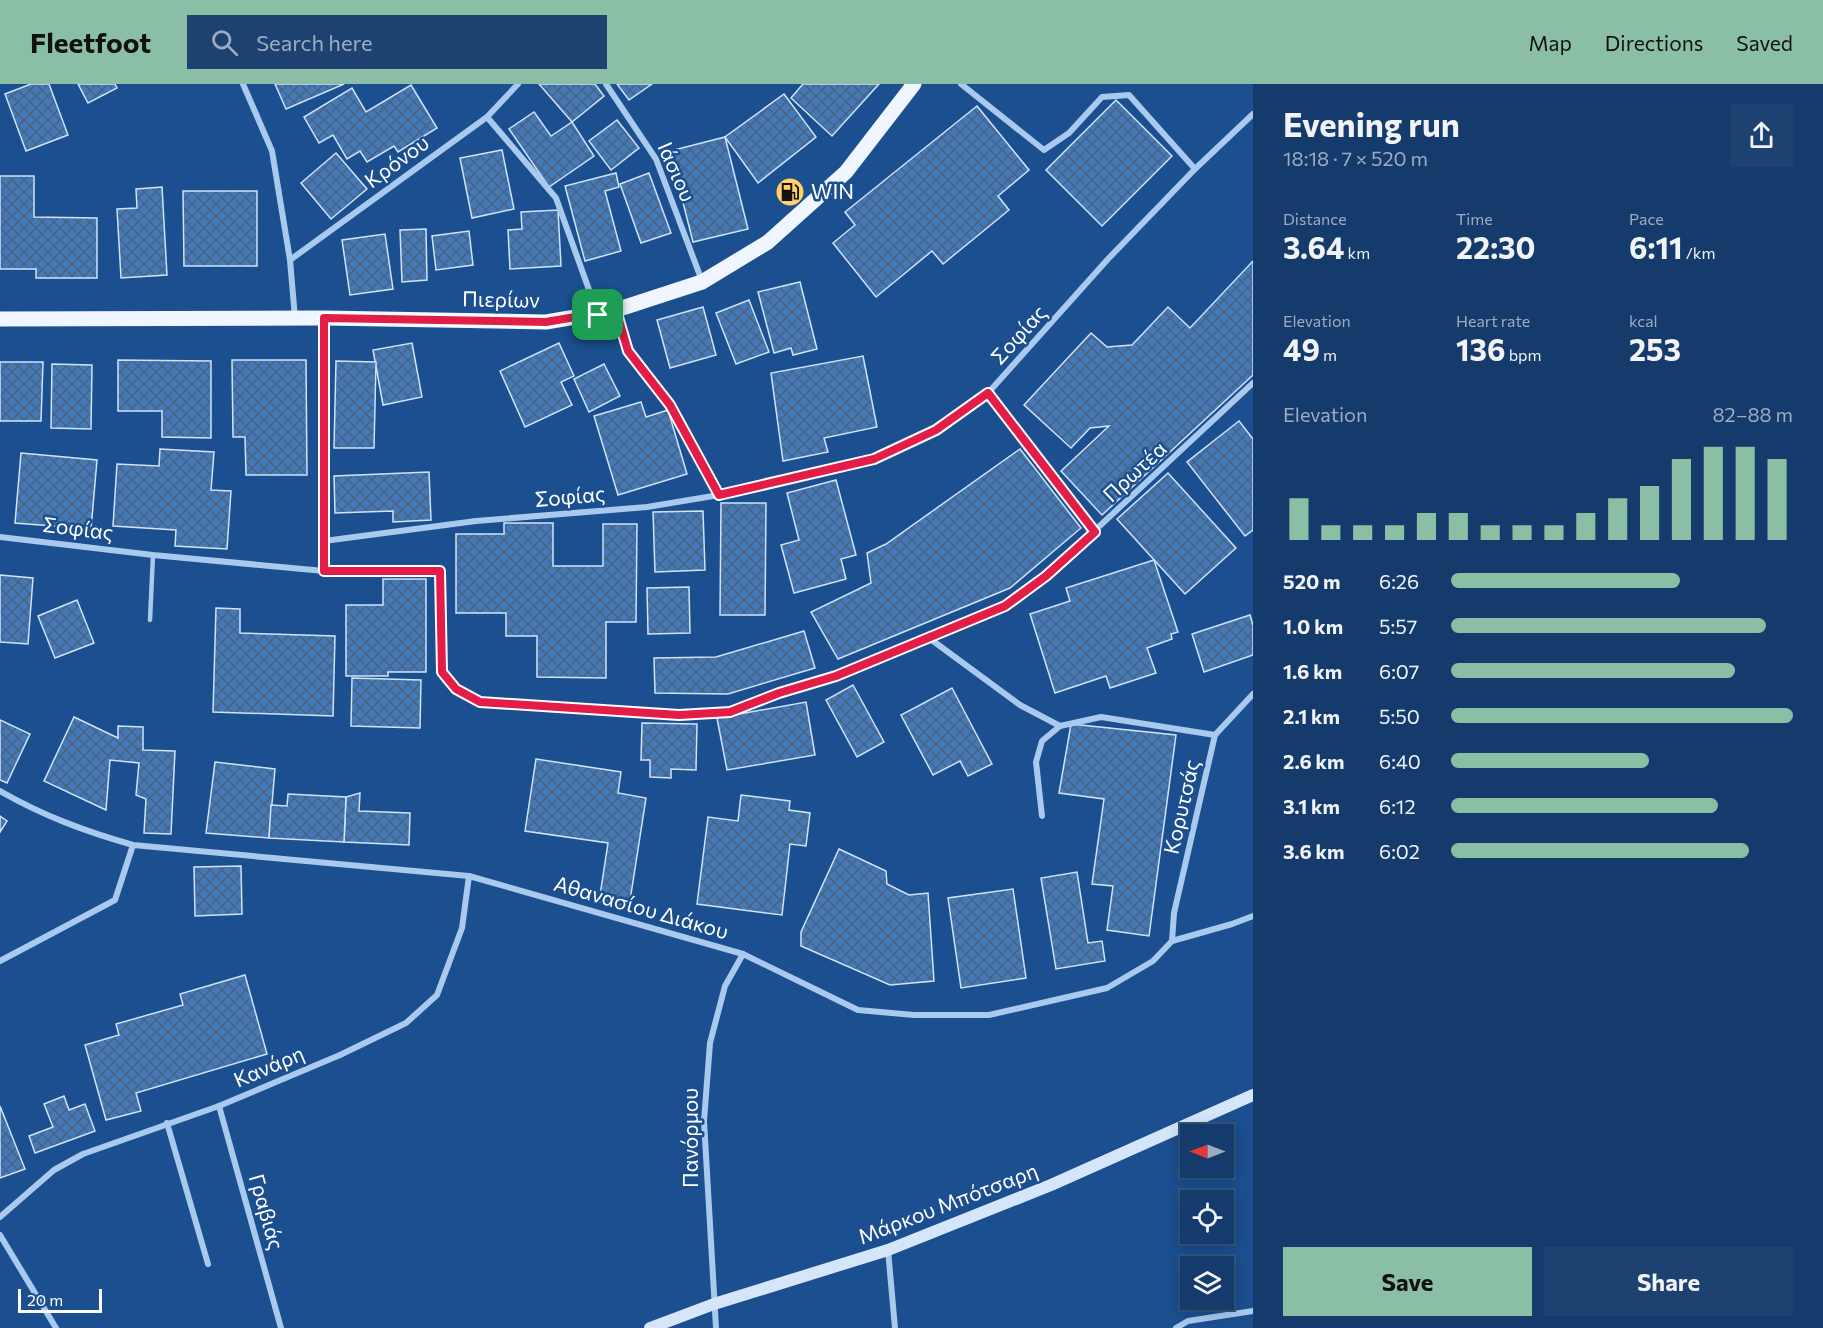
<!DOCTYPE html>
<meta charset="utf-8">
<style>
:root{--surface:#143b6b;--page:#1d4271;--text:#f1f3f6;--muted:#9dadc1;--line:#33557e;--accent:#8abfa5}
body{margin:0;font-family:Commissioner,sans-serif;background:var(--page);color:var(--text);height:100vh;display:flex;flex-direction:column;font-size:22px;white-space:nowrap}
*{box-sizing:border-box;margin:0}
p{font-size:20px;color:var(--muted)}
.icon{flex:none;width:33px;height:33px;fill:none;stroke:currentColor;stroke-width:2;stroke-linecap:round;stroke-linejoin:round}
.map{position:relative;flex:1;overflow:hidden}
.details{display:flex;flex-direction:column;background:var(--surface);width:570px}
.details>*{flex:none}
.needle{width:39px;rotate:270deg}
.tools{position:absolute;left:1180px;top:1040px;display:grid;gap:12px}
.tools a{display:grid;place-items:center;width:54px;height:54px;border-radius:0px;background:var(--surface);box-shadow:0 3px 15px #0003,0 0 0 2px var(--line);font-size:30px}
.scale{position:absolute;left:18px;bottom:15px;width:84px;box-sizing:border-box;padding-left:6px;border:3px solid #fff;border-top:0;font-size:16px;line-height:21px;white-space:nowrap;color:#fff;-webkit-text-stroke:4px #1b4f8f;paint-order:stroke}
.pin{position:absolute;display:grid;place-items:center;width:51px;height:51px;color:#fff;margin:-26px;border-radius:12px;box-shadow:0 3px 9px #0006}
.round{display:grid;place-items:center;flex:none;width:63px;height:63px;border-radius:0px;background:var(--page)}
.overview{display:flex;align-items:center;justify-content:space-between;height:102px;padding:0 30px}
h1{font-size:33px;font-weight:700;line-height:45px}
.metrics{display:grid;grid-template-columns:repeat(3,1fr);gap:9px;height:102px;padding:6px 30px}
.metrics div{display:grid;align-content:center}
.metrics b{font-size:30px;font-weight:700}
.metrics small{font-size:16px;font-weight:400}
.metrics p{font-size:16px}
.chart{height:168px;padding:12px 30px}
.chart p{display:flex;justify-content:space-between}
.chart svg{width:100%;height:108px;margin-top:6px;stroke:var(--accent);stroke-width:6}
.action{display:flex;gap:12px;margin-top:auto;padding:12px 30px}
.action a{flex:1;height:69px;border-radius:0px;background:var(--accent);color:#111;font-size:24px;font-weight:700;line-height:69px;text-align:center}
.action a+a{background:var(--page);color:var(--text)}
ul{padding:0 30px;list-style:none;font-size:20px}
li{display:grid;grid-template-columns:96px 72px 1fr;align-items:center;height:45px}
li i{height:15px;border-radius:8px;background:var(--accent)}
header{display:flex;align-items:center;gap:36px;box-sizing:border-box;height:84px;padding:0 30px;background:var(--accent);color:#111}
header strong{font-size:28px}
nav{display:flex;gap:33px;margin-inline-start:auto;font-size:21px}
.search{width:420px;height:54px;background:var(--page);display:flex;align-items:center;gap:15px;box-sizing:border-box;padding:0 21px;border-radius:0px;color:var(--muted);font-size:22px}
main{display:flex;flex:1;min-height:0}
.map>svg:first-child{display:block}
.building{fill:url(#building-cross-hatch);stroke:#cfe3fa;stroke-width:1.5}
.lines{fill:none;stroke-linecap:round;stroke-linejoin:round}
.lane{stroke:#a9c9ee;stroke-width:4.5}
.street{stroke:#a9c9ee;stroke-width:6}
.secondary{stroke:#d6e6fa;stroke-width:12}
.primary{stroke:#f0f6ff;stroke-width:15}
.route-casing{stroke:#fff;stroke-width:12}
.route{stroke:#e11d48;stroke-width:8}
.labels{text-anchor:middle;stroke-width:5;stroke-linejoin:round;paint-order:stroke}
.street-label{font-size:21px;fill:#fff;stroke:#1b4f8f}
.poi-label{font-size:21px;fill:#fff;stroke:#1b4f8f;text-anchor:start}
</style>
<header>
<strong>Fleetfoot</strong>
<div class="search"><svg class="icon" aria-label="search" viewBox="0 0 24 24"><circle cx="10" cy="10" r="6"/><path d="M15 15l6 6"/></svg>Search here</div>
<nav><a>Map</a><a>Directions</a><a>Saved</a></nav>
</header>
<main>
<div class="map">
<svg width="1253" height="1244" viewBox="0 0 1253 1244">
<defs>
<pattern id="building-cross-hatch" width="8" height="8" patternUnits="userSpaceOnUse" patternTransform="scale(1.5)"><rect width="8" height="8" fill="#4478b7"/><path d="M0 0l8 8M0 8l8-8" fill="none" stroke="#486282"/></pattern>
</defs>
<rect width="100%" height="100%" fill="#1b4f8f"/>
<g class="building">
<polygon points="31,0 49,0 68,51 26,67 5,10"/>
<polygon points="78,0 115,0 117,4 88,19"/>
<polygon points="275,0 344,0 286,25"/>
<polygon points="539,0 595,0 604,12 572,38"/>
<polygon points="617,0 652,0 629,16"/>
<polygon points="803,0 879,0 832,52 791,14"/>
<polygon points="411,1 437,44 398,68 394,62 367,78 360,67 347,75 333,51 319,59 304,33 352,4 366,28"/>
<polygon points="784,10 816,53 758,99 725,53"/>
<polygon points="1116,16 1172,72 1102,142 1046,86"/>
<polygon points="977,22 1029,86 998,112 1009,126 943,180 932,167 876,213 833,159 855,141 845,128"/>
<polygon points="534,28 551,52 572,38 594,72 549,103 509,45"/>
<polygon points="617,36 639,64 611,86 589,57"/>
<polygon points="725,53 748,145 693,158 670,67"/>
<polygon points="502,66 514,125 472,134 460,74"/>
<polygon points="336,69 367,105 331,135 301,99"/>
<polygon points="616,89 619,103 605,107 621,167 585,177 565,102"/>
<polygon points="649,89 671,149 641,159 620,100"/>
<polygon points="0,92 34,92 34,133 97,134 97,194 36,194 36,185 0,185"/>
<polygon points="162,103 167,191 121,194 117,125 137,124 136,105"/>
<polygon points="183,107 257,107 257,182 184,182"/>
<polygon points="558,126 561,182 510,185 508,146 522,145 521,128"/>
<polygon points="426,145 427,196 402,198 400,146"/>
<polygon points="469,147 473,181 436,186 432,152"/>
<polygon points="385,150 393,205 350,211 342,156"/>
<polygon points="1253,177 1253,291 1102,431 1061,387 1109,342 1090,344 1071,364 1024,321 1091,249 1107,263 1132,261 1168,223 1190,244"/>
<polygon points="800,198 817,265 793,271 791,264 774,269 758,208"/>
<polygon points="749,216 769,268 736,280 716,229"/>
<polygon points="703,223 716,271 670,284 657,236"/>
<polygon points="412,259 422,313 383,321 373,266"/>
<polygon points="559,259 574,292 561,298 572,321 525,343 500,287"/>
<polygon points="863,272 877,343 824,354 828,368 783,377 771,289"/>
<polygon points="118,276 211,277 211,354 162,353 162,327 118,327"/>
<polygon points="232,276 306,276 307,391 246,391 245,353 233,353"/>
<polygon points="336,277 376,278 374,364 334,364"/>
<polygon points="0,278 43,278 41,337 0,337"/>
<polygon points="52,280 92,281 91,345 51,344"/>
<polygon points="604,280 620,312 589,328 574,295"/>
<polygon points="641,318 646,333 668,326 687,390 618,411 594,332"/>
<polygon points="1239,337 1253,355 1253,446 1245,452 1187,378"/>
<polygon points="160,365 214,368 211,406 231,407 227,465 175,462 176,446 113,442 117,380 159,382"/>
<polygon points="1020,365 1081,444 1010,504 838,575 811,528 871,499 867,469 886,460"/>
<polygon points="21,369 97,376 91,445 15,439"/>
<polygon points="429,388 431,436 393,438 393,427 335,429 334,392"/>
<polygon points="1168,389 1236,464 1185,510 1117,435"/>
<polygon points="836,396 856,471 841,475 846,495 794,509 781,461 799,456 787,409"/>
<polygon points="721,419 766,419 765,531 720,531"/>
<polygon points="703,427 705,486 655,488 653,428"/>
<polygon points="504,439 553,439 553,482 603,482 603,440 637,440 636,538 606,538 606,594 537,593 537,552 506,552 506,529 456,529 456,450 504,450"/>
<polygon points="1154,476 1178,548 1171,550 1172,555 1147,564 1156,589 1110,604 1106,592 1055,609 1030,530 1070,517 1066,504"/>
<polygon points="0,491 33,494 28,560 0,558"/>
<polygon points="383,495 426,495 426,588 388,588 388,592 346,592 346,521 383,521"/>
<polygon points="689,503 690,549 648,550 647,504"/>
<polygon points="77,516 94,559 55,574 38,532"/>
<polygon points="216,524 240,525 240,549 335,552 333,632 213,628"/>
<polygon points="1250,531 1253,541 1253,571 1204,588 1192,550"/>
<polygon points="804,547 815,584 728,610 655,609 654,574 716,573"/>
<polygon points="352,594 421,596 420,644 351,642"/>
<polygon points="853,601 884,658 857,673 826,616"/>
<polygon points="952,604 992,680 968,692 960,677 933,691 901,631"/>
<polygon points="806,618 815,671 727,686 717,634"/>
<polygon points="74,633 118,654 118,642 143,643 143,666 175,667 171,750 144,749 146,715 136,711 139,679 110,676 106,726 44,697"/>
<polygon points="0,636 30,650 7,699 0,696"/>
<polygon points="642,639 697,640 696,686 671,685 671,694 650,693 650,676 641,676"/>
<polygon points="1071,640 1176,651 1149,852 1107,846 1113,802 1092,800 1104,715 1059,709"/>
<polygon points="536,675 621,688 618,709 646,714 629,823 599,818 608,759 525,747"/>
<polygon points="215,678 275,685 269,754 206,749"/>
<polygon points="360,709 359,727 410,729 409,761 344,758 346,713"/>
<polygon points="288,710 346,713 344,758 269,754 271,721 287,722"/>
<polygon points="741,711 790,717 789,726 810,729 806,762 790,760 782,831 697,820 708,733 738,737"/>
<polygon points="0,732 7,737 0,748"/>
<polygon points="839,765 886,787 887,800 909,811 928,809 934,897 890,901 801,862 801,848"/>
<polygon points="241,782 242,830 195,832 194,783"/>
<polygon points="1077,788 1088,859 1102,857 1105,877 1056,885 1041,794"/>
<polygon points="1013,805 1026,894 961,904 948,814"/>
<polygon points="245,891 267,970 136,1009 141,1027 106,1036 85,961 119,951 116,940 183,921 180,910"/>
<polygon points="64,1012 69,1026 85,1020 95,1047 35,1069 29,1052 53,1043 44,1020"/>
<polygon points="0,1022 25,1085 0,1094"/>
</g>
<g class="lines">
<polyline class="lane" points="150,536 153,471"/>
<g class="street">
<polyline points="243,0 272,67 290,176 295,234"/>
<polyline points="606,0 656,75 702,197"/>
<polyline points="961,0 1044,66 1069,49 1102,13 1129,11 1195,85"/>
<polyline points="487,33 556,114 597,228"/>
<polyline points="290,176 487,33 518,0"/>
<polyline points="616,227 628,267 670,321 719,411"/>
<polyline points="324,235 324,487"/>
<polyline points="988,309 1095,448"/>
<polyline points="0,453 153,471 324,487 440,487 442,588 456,605 480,618 679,631 730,628 779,609 836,592 904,565 1005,522 1046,492 1253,299"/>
<polyline points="324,457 476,437 647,423 719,411 874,375 936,346 988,309 1108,175 1195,85 1253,30"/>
<polyline points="929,554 1020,621 1060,642 1101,633 1215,651"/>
<path d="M0,707C44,732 84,747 133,761L469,792L743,870L858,926L914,931H989L1107,904L1153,877L1172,857L1232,840L1253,832"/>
<polyline points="1042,732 1036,678 1042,657 1060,642"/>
<polyline points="1172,857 1174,829 1215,651 1253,610"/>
<polyline points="0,877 115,816 133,761"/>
<polyline points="219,1022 281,1244"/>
<polyline points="167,1039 208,1180"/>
<polyline points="0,1133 54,1086 83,1070 219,1022 340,971 406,939 437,911 462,844 469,792"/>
<polyline points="0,1151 56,1244"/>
<polyline points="888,1166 895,1244"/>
<polyline points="716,1244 704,1037 710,959 725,902 743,870"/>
<polyline points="1176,1244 1188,1237 1253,1227"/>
</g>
<polyline class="secondary" points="650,1244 714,1220 888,1166 1051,1101 1253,1011"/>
<polyline class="primary" points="0,235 324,234 546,238 616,226 702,198 768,158 846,88 914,0"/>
</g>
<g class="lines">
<g class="route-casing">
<polygon id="route" points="616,226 628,267 670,321 719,411 874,375 936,346 988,309 1095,448 1046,492 1005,522 836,592 779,609 730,628 679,631 480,618 456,605 442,588 440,487 324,487 324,234 546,238"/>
</g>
<use href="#route" class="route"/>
</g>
<defs>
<g id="fuel-disc" transform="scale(1.5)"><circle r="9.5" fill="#ffd166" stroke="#1b4f8f"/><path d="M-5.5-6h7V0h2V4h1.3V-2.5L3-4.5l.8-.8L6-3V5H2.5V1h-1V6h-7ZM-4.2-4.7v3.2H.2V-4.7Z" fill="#111"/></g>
</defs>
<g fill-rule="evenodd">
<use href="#fuel-disc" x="790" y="108"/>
</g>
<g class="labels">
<g class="street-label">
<text transform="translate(397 78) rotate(-36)" y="7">Κρόνου</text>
<text transform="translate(676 88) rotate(66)" y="7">Ιάσιου</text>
<text transform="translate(501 216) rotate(1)" y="7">Πιερίων</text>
<text transform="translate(1019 251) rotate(-48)" y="7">Σοφίας</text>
<text transform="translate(1135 388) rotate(-43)" y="7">Πρωτέα</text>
<text transform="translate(570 413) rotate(-5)" y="7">Σοφίας</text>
<text transform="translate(78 445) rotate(7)" y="7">Σοφίας</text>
<text transform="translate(1182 723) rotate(-77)" y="7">Κορυτσάς</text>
<text transform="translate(641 824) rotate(16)" y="7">Αθανασίου Διάκου</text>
<text transform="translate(269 983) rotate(-23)" y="7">Κανάρη</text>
<text transform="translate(691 1054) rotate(-90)" y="7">Πανόρμου</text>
<text transform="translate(948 1120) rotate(-21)" y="7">Μάρκου Μπότσαρη</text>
<text transform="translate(266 1128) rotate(74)" y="7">Γραβιάς</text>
</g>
<g class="poi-label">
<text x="811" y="115">WIN</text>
</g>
</g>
</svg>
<div class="tools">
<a><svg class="needle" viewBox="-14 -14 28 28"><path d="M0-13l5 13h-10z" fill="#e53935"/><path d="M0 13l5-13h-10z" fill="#9dadc1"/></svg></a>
<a><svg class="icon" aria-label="locate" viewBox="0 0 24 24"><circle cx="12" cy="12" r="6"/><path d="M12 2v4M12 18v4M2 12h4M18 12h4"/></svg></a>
<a><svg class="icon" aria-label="layers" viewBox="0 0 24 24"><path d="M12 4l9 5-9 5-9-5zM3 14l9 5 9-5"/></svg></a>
</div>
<div class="scale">20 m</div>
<div class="pin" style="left:598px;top:231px;background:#1e9e55"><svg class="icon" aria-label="arrive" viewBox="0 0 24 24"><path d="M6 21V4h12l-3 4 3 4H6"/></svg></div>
</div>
<section class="details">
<div class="overview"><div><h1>Evening run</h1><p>18:18 · 7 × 520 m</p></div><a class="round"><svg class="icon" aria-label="share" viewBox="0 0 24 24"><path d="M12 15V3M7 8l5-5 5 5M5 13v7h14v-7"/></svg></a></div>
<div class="metrics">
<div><p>Distance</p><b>3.64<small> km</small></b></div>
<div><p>Time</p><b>22:30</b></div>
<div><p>Pace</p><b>6:11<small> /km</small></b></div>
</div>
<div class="metrics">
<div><p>Elevation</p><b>49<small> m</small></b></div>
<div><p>Heart rate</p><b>136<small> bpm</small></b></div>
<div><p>kcal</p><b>253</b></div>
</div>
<div class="chart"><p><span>Elevation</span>82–88 m</p>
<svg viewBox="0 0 160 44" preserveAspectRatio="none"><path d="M5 44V27M15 44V38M25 44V38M35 44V38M45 44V33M55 44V33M65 44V38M75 44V38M85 44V38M95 44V33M105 44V27M115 44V22M125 44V11M135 44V6M145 44V6M155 44V11"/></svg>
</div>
<ul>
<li><b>520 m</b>6:26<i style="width:67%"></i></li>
<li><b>1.0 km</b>5:57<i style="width:92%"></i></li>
<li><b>1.6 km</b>6:07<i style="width:83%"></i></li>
<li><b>2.1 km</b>5:50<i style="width:100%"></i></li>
<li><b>2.6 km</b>6:40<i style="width:58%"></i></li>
<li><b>3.1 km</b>6:12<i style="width:78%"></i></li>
<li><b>3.6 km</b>6:02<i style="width:87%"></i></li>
</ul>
<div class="action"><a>Save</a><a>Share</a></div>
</section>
</main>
